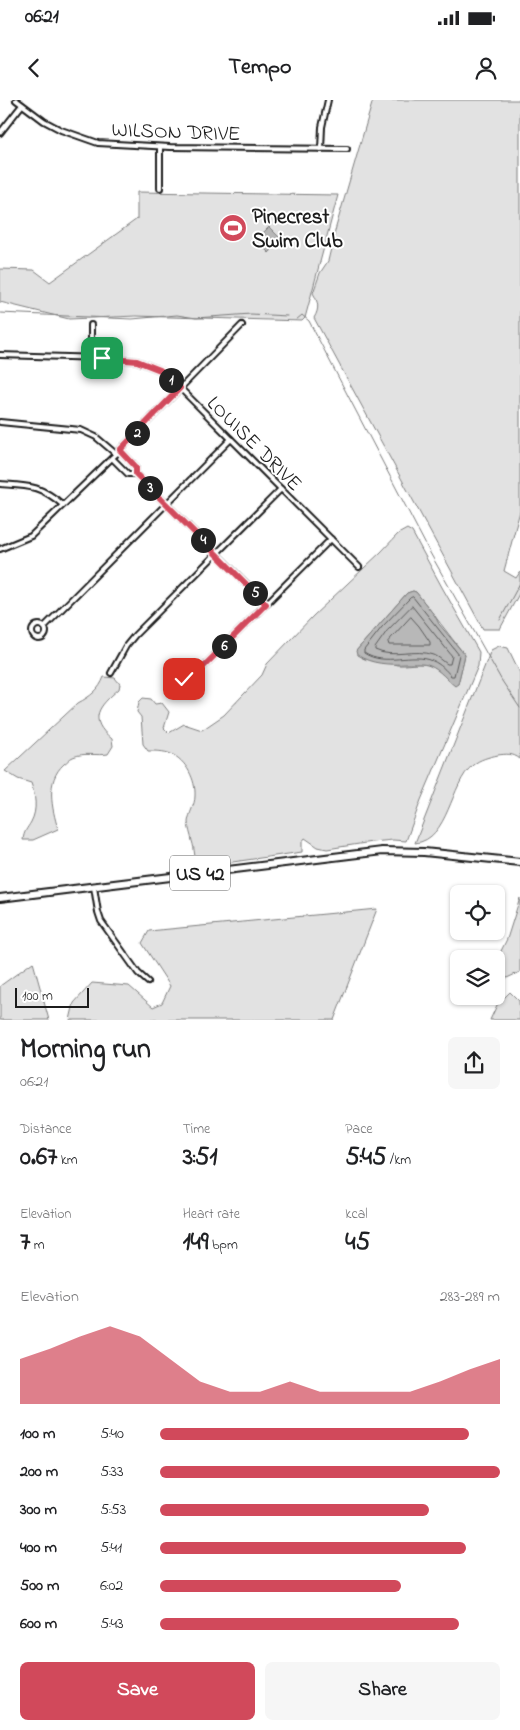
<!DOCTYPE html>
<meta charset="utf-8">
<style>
:root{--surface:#fff;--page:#f6f6f6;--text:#202124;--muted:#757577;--accent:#d1495b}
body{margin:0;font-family:"Indie Flower",sans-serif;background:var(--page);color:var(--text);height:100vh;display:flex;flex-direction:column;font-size:19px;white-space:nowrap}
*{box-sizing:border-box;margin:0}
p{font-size:16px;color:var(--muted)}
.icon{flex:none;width:28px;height:28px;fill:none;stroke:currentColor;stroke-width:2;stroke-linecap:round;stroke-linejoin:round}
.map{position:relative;height:920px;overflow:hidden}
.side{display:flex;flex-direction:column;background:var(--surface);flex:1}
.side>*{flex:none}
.fabs{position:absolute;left:450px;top:785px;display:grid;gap:10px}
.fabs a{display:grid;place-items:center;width:55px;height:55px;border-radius:8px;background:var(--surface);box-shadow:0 1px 4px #0004;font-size:25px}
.scale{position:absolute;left:15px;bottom:12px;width:74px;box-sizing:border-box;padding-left:5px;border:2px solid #1c1c1c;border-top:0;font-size:14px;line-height:18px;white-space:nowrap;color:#1c1c1c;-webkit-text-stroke:4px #fff;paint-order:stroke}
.pin{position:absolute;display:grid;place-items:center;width:42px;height:42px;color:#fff;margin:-21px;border-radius:10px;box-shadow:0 2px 8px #0006}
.km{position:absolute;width:25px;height:25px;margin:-12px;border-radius:50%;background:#222;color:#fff;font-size:14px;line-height:25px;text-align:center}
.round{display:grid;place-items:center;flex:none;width:52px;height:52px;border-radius:8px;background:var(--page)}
.summary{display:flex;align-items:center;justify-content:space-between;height:85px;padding:0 20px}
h1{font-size:28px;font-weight:700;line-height:38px}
.figures{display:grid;grid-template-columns:repeat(3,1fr);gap:8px;height:85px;padding:5px 20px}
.figures div{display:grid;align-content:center}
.figures b{font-size:25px;font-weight:700}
.figures small{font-size:14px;font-weight:400}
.figures p{font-size:14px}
.chart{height:140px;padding:10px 20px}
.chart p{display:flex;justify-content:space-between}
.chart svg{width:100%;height:90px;margin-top:5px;fill:var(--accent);opacity:.7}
.action{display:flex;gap:10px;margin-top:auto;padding:10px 20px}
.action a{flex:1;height:58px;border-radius:8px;background:var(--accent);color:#fff;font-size:20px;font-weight:700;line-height:58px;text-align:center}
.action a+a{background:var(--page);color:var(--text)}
ul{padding:0 20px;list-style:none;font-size:16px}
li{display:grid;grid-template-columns:80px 60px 1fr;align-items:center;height:38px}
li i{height:12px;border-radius:6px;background:var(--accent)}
.status{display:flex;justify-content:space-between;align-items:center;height:35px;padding:0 25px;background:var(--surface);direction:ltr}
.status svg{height:14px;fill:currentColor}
header{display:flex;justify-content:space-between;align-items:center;height:65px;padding:0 20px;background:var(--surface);font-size:22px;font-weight:700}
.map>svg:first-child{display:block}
.green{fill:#e2e2e2;stroke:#7f7f7f;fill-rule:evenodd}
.water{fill:#b8b8b8;stroke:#7a7a7a}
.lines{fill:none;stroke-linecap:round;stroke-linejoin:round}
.shore{stroke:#5a5a5a;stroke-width:1}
.stream{stroke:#7a7a7a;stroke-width:1}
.minor-casing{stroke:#1c1c1c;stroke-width:8}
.primary-casing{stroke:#1c1c1c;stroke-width:10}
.minor{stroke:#fff;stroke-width:4}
.primary{stroke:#fff;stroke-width:6}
.route-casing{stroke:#fff;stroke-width:10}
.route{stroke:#d1495b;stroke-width:6}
.labels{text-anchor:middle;stroke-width:4;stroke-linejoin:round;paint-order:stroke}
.shield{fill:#fff;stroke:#606060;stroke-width:1}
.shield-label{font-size:20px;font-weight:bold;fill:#1c1c1c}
.street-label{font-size:21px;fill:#1c1c1c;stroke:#fff}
.poi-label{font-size:21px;font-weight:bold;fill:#1c1c1c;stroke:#fff;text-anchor:start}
</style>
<div class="status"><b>06:21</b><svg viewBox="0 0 49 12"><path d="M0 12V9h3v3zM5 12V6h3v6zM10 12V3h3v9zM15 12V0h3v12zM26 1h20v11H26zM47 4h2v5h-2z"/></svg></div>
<header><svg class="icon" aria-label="back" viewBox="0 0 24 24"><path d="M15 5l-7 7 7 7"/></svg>Tempo<svg class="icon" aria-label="person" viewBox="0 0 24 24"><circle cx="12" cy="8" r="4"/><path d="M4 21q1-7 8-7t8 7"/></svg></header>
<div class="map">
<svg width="520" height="920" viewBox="0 0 520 920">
<rect width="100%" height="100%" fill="#fff"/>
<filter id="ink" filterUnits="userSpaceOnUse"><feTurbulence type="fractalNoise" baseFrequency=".02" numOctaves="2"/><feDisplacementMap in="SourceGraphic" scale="10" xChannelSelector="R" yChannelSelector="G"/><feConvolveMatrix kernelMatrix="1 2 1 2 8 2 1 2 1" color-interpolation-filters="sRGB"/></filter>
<g filter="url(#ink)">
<g class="green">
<path d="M373,0H520V411L504,471L516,478L520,472V492L500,529H483L314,218C320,208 318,202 313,193L320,173L328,161L336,127Z"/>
<polygon points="137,92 338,95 305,218 302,221 136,216 69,219 0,202 0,169 34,170 50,182 137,119"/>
<path d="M407,429L412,432L443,489L479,552L478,566L421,700L406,741L393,740L372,742L327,749L318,747L305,738L302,742V752L198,767C194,758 195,750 192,741C191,735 188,728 188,722C189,713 195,705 195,696C196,680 186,660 171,654C164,651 156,651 148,651L143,644L141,617L137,612L139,602L143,598L151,599L155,604L162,603L169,612L164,628L169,633L184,624L202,630L224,615L262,575L267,564L313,516L381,452L398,434ZM413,491L416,492C433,513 448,534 465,555L458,584C446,581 441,569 429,565C418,562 408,566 397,565C384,562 369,555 356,551L407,493Z"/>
<path d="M499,546L508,548L520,573V659C513,653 506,654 498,655C489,657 480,659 473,665C450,683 449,740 415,743L491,550Z"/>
<path d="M104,577L115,578L120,584L119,589C99,606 87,619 112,639L113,646L108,654C97,656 84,652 73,657C70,658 67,662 64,664C45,681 52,708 58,729L33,740H23C24,731 27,729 31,722C38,709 35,695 31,683L18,679L5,671L78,603C91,596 99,590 104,577Z"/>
<polygon points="520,798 520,872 496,883 496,861 507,839"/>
<polygon points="377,809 334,920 70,920 74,903 92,883 129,886 153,907 162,903 170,886 142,843 149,831"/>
<polygon points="33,862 49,920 0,920 0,886"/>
<polygon points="510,892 519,901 520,920 490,920 497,905"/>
</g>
<g class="water">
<polygon points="269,127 282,140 269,153 262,146 269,139 263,133"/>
<path d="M413,491L416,492L435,516L439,524L465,555L458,584L455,586C447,580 440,570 430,566C423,563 414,564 407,564C389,565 371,564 357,555L356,551L407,493Z"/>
</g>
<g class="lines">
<g class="shore">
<path d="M413,497L459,555L454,576H451C446,570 440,564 433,561C412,552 385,567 364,553V550L382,527L410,498Z"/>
<path d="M412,506L452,556L450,564H447C443,561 439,557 434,555C415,548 393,559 375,550V548L387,531Z"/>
<polygon points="411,517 419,526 430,542 430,545 389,545 388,542"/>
</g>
<g class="stream">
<polyline points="0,213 132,219 177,215 196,218 251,214 287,216"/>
<polyline points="296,220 302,215 309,221 429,451 502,581 520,608"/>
<polyline points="500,520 520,483"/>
</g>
<g class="minor-casing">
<g id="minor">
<polyline points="16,0 44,21 61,30 98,43 170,47 347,49"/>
<polyline points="0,33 22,5"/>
<polyline points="160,47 160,88"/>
<polyline points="321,49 322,27 328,0"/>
<polyline points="91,225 91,258"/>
<polyline points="0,255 102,258 137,261 160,270 180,288 359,467"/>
<polyline points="0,322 81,330 96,337 116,354"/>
<polyline points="120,350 136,367 136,374 266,503"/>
<polyline points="112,358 128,374 136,374"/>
<path d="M0,384C29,386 40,385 63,405"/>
<polyline points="0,449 31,436 116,354 242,225"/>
<circle cx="39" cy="532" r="7"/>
<polyline points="44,527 231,339"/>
<polyline points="111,573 126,546 135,535 281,389"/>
<circle cx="184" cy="586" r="6"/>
<polyline points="189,581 331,439"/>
<polyline points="94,787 98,812 101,821 138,873 148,882"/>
</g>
</g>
<g class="primary-casing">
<polyline id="primary" points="0,798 382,751 424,752 520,762"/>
</g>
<use href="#minor" class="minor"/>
<use href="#primary" class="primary"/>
</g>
</g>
<g class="lines" filter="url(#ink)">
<g class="route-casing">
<polyline id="route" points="102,258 137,261 160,270 180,288 120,350 136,367 136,374 266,504 189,581 184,579"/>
</g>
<use href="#route" class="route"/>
</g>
<defs>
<g id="stadium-disc" transform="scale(1.4375)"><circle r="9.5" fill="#d1495b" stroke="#fff"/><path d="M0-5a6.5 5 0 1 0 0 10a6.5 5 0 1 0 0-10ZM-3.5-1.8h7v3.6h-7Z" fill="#fff"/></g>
</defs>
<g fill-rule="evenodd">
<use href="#stadium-disc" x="233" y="128"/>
</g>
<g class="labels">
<rect class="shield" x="170" y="755.5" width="60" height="35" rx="4"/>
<g class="shield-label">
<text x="200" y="780">US 42</text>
</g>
<g class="street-label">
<text transform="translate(176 31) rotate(2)" y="7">WILSON DRIVE</text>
<text transform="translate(255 343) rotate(45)" y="7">LOUISE DRIVE</text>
</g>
<g class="poi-label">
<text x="252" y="123">Pinecrest<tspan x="252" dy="24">Swim Club</tspan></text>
</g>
</g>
</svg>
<div class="fabs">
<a><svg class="icon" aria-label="locate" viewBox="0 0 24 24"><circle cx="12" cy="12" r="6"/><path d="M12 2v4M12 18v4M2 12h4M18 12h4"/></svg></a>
<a><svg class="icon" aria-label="layers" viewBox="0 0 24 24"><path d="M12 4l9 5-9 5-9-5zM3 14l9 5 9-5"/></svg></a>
</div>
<div class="scale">100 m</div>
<div class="pin" style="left:102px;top:258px;background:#1e9e55"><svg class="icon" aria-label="arrive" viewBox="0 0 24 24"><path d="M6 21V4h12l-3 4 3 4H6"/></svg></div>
<div class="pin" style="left:184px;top:579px;background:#d93025"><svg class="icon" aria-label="check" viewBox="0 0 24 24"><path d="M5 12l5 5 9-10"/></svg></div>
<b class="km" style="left:171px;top:280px">1</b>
<b class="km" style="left:137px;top:333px">2</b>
<b class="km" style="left:150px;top:388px">3</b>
<b class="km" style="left:203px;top:440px">4</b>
<b class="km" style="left:255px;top:493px">5</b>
<b class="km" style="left:224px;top:546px">6</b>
</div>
<section class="side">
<div class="summary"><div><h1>Morning run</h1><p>06:21</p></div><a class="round"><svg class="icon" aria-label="share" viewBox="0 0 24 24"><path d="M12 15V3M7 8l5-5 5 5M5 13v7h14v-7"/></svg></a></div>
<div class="figures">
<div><p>Distance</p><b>0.67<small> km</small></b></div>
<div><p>Time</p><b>3:51</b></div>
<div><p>Pace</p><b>5:45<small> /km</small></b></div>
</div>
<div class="figures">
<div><p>Elevation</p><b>7<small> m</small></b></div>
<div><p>Heart rate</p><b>149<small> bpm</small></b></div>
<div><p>kcal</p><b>45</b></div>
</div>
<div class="chart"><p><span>Elevation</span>283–289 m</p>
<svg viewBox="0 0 160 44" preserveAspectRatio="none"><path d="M0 44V22L10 17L20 11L30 6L40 11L50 22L60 33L70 38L80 38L90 33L100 38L110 38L120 38L130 38L140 33L150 27L160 22V44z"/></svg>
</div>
<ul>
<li><b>100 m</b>5:40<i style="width:91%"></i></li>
<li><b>200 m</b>5:33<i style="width:100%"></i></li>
<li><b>300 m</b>5:53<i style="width:79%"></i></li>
<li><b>400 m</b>5:41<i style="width:90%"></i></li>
<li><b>500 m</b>6:02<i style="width:71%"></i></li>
<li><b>600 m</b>5:43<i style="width:88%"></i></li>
</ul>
<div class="action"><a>Save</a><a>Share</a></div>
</section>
